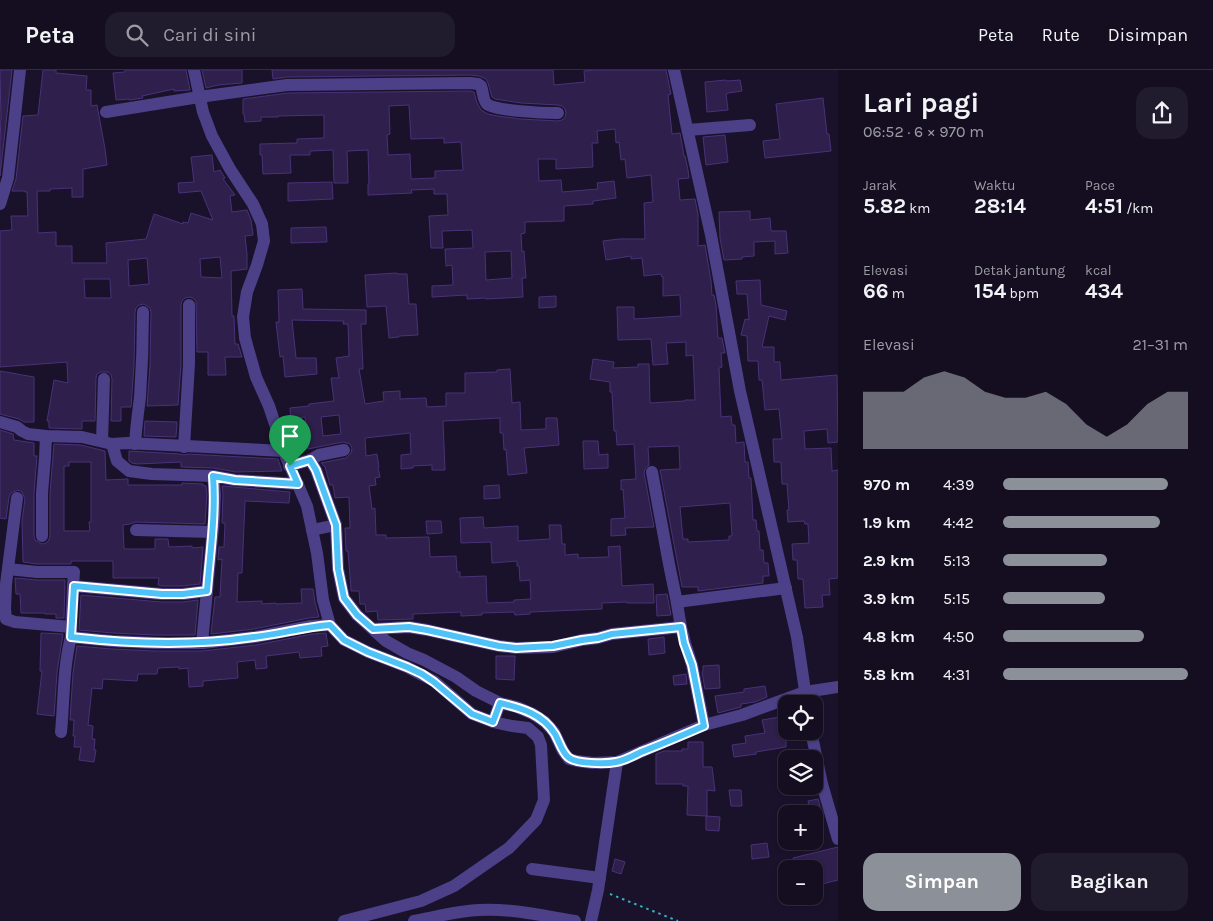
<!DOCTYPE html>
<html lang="id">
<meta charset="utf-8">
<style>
:root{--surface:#140e20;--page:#211c2d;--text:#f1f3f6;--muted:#9d9ca5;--line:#332e3e;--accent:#8c9099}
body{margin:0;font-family:Karla,sans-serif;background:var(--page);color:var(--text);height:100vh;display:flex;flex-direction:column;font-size:19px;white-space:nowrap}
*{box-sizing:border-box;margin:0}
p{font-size:16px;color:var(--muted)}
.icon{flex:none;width:28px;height:28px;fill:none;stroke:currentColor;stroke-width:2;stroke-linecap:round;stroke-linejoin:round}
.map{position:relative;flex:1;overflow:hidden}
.sheet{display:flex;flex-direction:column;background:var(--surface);width:375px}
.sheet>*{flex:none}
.tools{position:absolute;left:778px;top:625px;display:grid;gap:10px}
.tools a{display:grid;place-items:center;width:45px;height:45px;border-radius:10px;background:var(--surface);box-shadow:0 1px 4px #0004,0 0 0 1px var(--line);font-size:25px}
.pin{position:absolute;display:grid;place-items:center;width:42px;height:42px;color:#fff;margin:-51px -21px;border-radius:50% 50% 50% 0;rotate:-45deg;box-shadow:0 0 5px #0007}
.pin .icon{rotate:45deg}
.round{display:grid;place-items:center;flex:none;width:52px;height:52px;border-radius:15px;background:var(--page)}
.head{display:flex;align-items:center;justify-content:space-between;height:85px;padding:0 25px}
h1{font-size:28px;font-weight:700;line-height:38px}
.stats{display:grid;grid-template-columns:repeat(3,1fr);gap:8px;height:85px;padding:5px 25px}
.stats div{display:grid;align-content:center}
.stats b{font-size:21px;font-weight:700}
.stats small{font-size:14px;font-weight:400}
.stats p{font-size:14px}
.chart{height:140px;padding:10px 25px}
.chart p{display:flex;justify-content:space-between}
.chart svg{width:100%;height:90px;margin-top:5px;fill:var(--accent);opacity:.7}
.cta{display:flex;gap:10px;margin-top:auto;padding:10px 25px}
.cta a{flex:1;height:58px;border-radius:15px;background:var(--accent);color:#fff;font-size:20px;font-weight:700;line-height:58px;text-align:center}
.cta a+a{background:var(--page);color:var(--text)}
ul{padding:0 25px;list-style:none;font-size:16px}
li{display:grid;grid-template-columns:80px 60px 1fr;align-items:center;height:38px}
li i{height:12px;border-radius:6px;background:var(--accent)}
header{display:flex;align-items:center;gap:30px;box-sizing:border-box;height:70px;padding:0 25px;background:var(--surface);border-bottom:1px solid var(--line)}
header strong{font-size:24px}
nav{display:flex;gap:28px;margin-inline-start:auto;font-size:18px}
.search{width:350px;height:45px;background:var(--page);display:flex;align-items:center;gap:12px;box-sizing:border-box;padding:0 18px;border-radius:15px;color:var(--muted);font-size:19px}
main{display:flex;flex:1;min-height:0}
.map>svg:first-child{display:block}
.building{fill:#2e1f4c;stroke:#493277;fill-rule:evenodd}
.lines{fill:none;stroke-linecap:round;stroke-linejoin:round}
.path{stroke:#36b1ba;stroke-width:2;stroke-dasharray:2.5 4;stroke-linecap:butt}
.minor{stroke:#4c4088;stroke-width:12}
.route-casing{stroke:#fff;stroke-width:10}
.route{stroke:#4fc3f7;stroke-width:6}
</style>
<header>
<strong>Peta</strong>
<div class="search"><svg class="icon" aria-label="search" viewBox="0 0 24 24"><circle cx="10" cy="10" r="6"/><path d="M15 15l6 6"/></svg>Cari di sini</div>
<nav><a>Peta</a><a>Rute</a><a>Disimpan</a></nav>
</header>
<main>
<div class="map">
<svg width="838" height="851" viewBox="0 0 838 851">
<rect width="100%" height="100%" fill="#1a122b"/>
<g class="building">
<polygon points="0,0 12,0 0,106 0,69 1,69 0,50 1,50"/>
<path d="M43,0H56V3L87,6L86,20H91V36L97,35L105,79L107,95L83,99V127H72V118L50,119V121H37L38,163L56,162V176H72V193H107L106,173L146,169L154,144L183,154V152L188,153L191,143L213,150L201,121L179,123L178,113L194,112L191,87L212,85L214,102L220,100L225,108L223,109L235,125L230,126L232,142L247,140L251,150L253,165L245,166L247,184V199L231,201L232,246H234L235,274H238L242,287H225L226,305H208V282H197L196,231L193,228L189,227L185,228L182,231L181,235V294L178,335L147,336L150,296L151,242L150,238L144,234L139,235L136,238L135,242L134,295L131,337H121V351H111L112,309L111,305L108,302H101L97,304L96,308L95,351H82V359L49,358V351H47L54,310L68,313L67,292L0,297V161L12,160L11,146H28L27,122H25V121H12L16,109L23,46L38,45ZM220,187L222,208L201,207L200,189ZM147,188L149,214L129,216L128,190ZM84,209H110L111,228H85Z"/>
<polygon points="125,0 186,0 190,20 174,21 174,19 142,26 143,28 129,30 129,29 116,30 113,3 125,2"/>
<polygon points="202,0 242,0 242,13 218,15 206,18"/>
<path d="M272,0H553L554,15L585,12L584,1L596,0H666L671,24L668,25L672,64L680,63L684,86H685L688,100L689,108L678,109L680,130L695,129L698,144V176L705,175L711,211L712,225H714L716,235L718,268H722L725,283H721L722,297L719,298L721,347L731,346L732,355H735L736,373L744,372L745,392H748L749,408H751L753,450H756L757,461H759L760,480H763L764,493H768L769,506H763V513L698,521V517H682L660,400L680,399L679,376L648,377L649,395L645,399L644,403L654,457L625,458L626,465L611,466V449L625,448L623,419L621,420V410L636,409L634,374L617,375L616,361H614L612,322H610V312L590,309L593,289L614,292L613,298L638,297V294H649L650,333L685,331V330H695L693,285L686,286V272L666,273L668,294L653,295L651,269L618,270L617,237H634V249L681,246L680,225L663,226V207H662L661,204L644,206L642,188L631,189V186L606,190L603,171L619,169H645L644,133L653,132L651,105L627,108L625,89L621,90L619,72L616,73L615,59L597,61L598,73H592L593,97L556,99V89H538L539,111L561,110L562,122L598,119L597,113L614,111L616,128L593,131V134L564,136V151L525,152V163L521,164L522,182L524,181L526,208H522L523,227L486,229V228L467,229V225L432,227V216L453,215L452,195L446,196L445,179L473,178L472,160L442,161L443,178H431L429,146L448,145L447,124H434V119L411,120L412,123L368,125V114H369L368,80L347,81L348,113H334L333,80L310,81V85H290L291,103L263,104L262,85H260V74L297,73V69L324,68V45L278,46V47H261V51L245,52L244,44H243V29L288,23L470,21L474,22L477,33L481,40L488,44L498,46L520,49L558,51L562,50L565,47L566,43L565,39L562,36L558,35L521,33L495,29L492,27L488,13L486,9L479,6L470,5L287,7L273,9ZM409,35L411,69L444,68V73L461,72L463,100L435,101V108L411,109L410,84L388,85L387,65L390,64L389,36ZM511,181L512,208L486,210L485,182ZM730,433L732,466H729V470L688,472V469H683L680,437Z"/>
<polygon points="726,10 727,11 740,10 742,21 728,23 726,24 728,40 707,42 705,12"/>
<polygon points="823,28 827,64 829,64 831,81 765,88 763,71 780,69 776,34"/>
<polygon points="725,65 728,92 706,95 703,67"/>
<polygon points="332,112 333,129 288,131 288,113"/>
<polygon points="750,141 750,150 770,148 771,161 786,161 788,183 775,184 775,171 754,172 754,186 742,187 742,189 724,190 720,168 719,142"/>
<polygon points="326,157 327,172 291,173 291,158"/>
<polygon points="397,203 397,204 407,204 409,234 416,234 418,265 399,266 399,267 389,268 386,236 367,237 365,205"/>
<polygon points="760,210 761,235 787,241 785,250 769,246 762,277 774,277 774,292 780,292 781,310 837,305 838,372 828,373 827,359 804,361 805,379 831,378 832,401 838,400 838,508 829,509 830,525 822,525 823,537 805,538 803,509 798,509 797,490 793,490 792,474 809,473 808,454 805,454 804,451 788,452 787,440 789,440 787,414 782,414 781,392 774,392 773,369 782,369 779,339 765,340 762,310 759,310 758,291 748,291 747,266 741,265 745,249 749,250 747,224 737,224 736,211"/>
<path d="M302,219L303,239L366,240V254H361L363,299H359L365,334L384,331L383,322L400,321V329L426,328L427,337L446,336V323H465V303L497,302V300L510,299L512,333L520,332L521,360L546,359V348H557L559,375L524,378L527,403L508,405L506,379L504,380L503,363H500V348L443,351L445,400H432V395L413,396V398L401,399V385L411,384L410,363L365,368L366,386L377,384L379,397H378L380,407L375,408L376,415L369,416L372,439L375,438L376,465H386V468L429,467L430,487L456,486L457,502H460V507L486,506L487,533L514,532V530L531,529L530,510L520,511L519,496H517V491L492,493L491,472L461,473L460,448L483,447L484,458L518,456V471L550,469L549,455H561L562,474H565V485L578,484V488L609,487L608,477L620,476L622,516L653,514L654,533H627V532L602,533V539L530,542V544L515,545L514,542L482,543V545L461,546V542L413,544V549L378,550L377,541L366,542L365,534H360L359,521H351V520L348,481H346L345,458H350L349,427L335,428L333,415H330L325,397L321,393L346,388L351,383L352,378L350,374L343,372L308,379L305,347L291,349L290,338L309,336V334L334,331L331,308H339L336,288L349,286L348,254H343L344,251L292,250L296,288H316L317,304L285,307L283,286L280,287L276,252H279L278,220ZM339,345L341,364L323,366L321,347Z"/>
<polygon points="556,226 556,237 539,238 539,227"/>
<polygon points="0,301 34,307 34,352 24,352 19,349 0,344"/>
<polygon points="145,351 177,352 176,367 144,366"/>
<path d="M0,360L13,364L14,370L34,373V386H37L34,423V466L35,470L42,474L46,473L49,470L50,466V423L54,374L81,375L105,381L106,410L128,409V415H182V413L203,414V415L206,416L207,424L205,454L136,452L130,454L123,455L124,479H155V469H168L169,477L192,476V478L203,477L200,514L182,516H162L158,515L159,508H113V491H71V494H37L23,492L22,451L25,429L22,422L18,420L11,423L9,427L6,449L0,448ZM69,392H91V452H89L90,461H64V396H69Z"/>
<polygon points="583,371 598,371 599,385 608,384 608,398 584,399"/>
<polygon points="129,381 180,384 184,385 188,384 278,389 282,401 236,402 213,398 181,397 181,392 137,394 132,393 129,391"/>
<polygon points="499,415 500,428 484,429 484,416"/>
<polygon points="222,416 290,422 289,433 245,431 242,503 238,503 237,532 262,531 262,534 276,533 276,534 302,533 301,519 313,519 315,532 319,547 309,548 254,559 211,564 215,527 220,527 222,489 218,490 219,477 224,477 225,453 222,453 223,424"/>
<polygon points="426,451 441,451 442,463 427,464"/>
<polygon points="15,508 37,510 65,510 64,548 56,548 56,544 45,544 45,543 21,543 20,524 16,524"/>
<polygon points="667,524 671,545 657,546 656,525"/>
<polygon points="81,525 161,532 183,532 198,530 195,565 155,565 113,563 79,560"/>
<polygon points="41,563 63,564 57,602 54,646 37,644 42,601 40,601"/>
<polygon points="326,563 328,576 321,577 322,586 300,588 299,582 266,586 267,598 256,599 255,590 237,592 238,608 203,611 203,616 189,617 188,598 179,599 179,597 158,598 157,604 138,604 137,611 103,609 102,619 92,618 88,655 93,656 92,669 95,669 94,680 96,680 94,692 79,690 81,677 74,677 75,666 73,666 74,650 70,650 73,603 77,576 112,579 155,581 202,581 256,575 312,564"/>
<polygon points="664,567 665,583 649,585 648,569"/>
<polygon points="496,586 515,586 514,610 496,609"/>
<polygon points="719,595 720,618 705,619 702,602 703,601 703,596"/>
<polygon points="686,604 687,614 674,615 673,606"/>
<polygon points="765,616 767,627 755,632 741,634 741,637 718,643 715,626 744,622 744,619"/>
<polygon points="786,646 786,677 756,682 756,684 734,687 732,675 746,673 745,666 765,663 762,650"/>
<polygon points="688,672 703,672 703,697 712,697 715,721 707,720 707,746 687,745 688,716 683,716 683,714 656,714 656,684 664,681 682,681 682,679 688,679"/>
<polygon points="729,720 741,720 742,736 731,736"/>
<polygon points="818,729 822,744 814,745 814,744 811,744 808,731"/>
<polygon points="706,746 720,747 719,761 706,760"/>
<polygon points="767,773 769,787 752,789 751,775"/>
<polygon points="838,777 838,810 822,814 819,799 795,799 793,788"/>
<polygon points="615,789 625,792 621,804 612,801"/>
</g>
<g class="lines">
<polyline class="path" points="610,824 678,851"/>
<g class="minor">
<polyline points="194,0 203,42 212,66 230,99 253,134 262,154 264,171 257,195 247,222 243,247 245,268 256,307 269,336 286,387 307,436 317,483 323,530 330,555 344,570 368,582 407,597 422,605 434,611 472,644 493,652 500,633 517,637 533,644 545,652 554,662 563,681 569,689 577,691 593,693 617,692 704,655 742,645 805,622 838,617"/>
<polyline points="674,0 711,165 740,321 797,567 807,634"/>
<path d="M106,42L199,27L287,15L470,13L478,14L481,16C483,21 483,31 487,34C495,41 545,43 558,43"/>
<polyline points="688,60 750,55"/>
<polyline points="0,134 8,108 14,55 20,0"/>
<polyline points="0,352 17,357 22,361 28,364 46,366 82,367 112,374 117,391 129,401 152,404 213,406 215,424 214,447 207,521 183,524 162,524 73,516 74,502 37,502 8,499"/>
<polyline points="102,371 104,309"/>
<polyline points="112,374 127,373 284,381"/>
<path d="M135,374C136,358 138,343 140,327C142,299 143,270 143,242"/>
<polyline points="184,377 189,294 189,235"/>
<polyline points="310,390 316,400 336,455 338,499 344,528 357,545 386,571 407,583 424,590 456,607 476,621 500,633"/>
<polyline points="289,396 310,390 319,385 344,380"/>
<polyline points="652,402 669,494 676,528 681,557"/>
<polyline points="213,406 235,410 298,414"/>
<polyline points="17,428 6,514 5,539 6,549 15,552 71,557"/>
<polyline points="136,460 212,462"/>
<polyline points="312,460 336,455"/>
<polyline points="42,466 42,423 45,388 46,366"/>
<polyline points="677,532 786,518"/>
<polyline points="373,559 409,557 427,560 499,576 516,578 553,577 582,570 598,568 612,564 681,557 685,573 692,595 704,655"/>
<polyline points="71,565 73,516"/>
<polyline points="202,573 207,521"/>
<polyline points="811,661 822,714 838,769"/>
<path d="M61,662C64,631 63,598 71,567L112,571L155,573H202L255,567L311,556L330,555"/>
<polyline points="532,799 600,808"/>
<polyline points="344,851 421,831 454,816 509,778 536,750 544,730 541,675 538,667 528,658 512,656 493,652"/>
<path d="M414,851C435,847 457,841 479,840C510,838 544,846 575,851"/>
<polyline points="591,851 598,820 617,692"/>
</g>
</g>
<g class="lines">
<g class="route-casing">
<path id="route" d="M310,390L316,400L336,455L338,499L344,528L357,545L373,559L409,557L427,560L499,576L516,578L553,576L582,570L598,568L612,564L681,557L684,573L692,595L704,656C683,665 662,674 641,682C633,686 624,691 616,692C606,694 575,694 568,687C562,682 559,671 555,664C543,644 521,638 500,633L493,652L472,644L434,612L422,604L407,597L368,582L344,570L330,555C304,557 280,564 254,567C193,576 132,574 71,567L74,516L162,524H183L207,521C210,483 216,444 213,406L235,410L298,414L290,396Z"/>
</g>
<use href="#route" class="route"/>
</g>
</svg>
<div class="tools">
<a><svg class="icon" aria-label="locate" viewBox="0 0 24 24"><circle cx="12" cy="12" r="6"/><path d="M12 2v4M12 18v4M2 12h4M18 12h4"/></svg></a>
<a><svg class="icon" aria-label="layers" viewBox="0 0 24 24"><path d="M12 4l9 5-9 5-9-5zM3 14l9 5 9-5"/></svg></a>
<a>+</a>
<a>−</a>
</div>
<div class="pin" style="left:290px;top:396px;background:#1e9e55"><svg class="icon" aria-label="arrive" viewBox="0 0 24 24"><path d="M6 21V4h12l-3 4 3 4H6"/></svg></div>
</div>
<section class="sheet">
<div class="head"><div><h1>Lari pagi</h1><p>06:52 · 6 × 970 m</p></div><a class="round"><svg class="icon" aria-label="share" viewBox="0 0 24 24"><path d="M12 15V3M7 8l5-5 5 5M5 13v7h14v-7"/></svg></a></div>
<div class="stats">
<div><p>Jarak</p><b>5.82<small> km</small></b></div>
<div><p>Waktu</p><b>28:14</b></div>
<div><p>Pace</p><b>4:51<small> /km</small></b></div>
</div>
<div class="stats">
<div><p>Elevasi</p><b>66<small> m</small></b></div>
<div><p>Detak jantung</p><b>154<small> bpm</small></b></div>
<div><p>kcal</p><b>434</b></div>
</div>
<div class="chart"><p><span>Elevasi</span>21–31 m</p>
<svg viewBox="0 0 160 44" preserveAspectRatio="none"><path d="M0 44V16L10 16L20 16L30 9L40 6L50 9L60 16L70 19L80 19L90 16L100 22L110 32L120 38L130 32L140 22L150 16L160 16V44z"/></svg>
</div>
<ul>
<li><b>970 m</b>4:39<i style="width:89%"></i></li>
<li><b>1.9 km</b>4:42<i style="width:85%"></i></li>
<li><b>2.9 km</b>5:13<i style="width:56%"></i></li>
<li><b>3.9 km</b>5:15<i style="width:55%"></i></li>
<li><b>4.8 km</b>4:50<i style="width:76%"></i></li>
<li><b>5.8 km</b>4:31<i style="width:100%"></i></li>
</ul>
<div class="cta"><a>Simpan</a><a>Bagikan</a></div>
</section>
</main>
